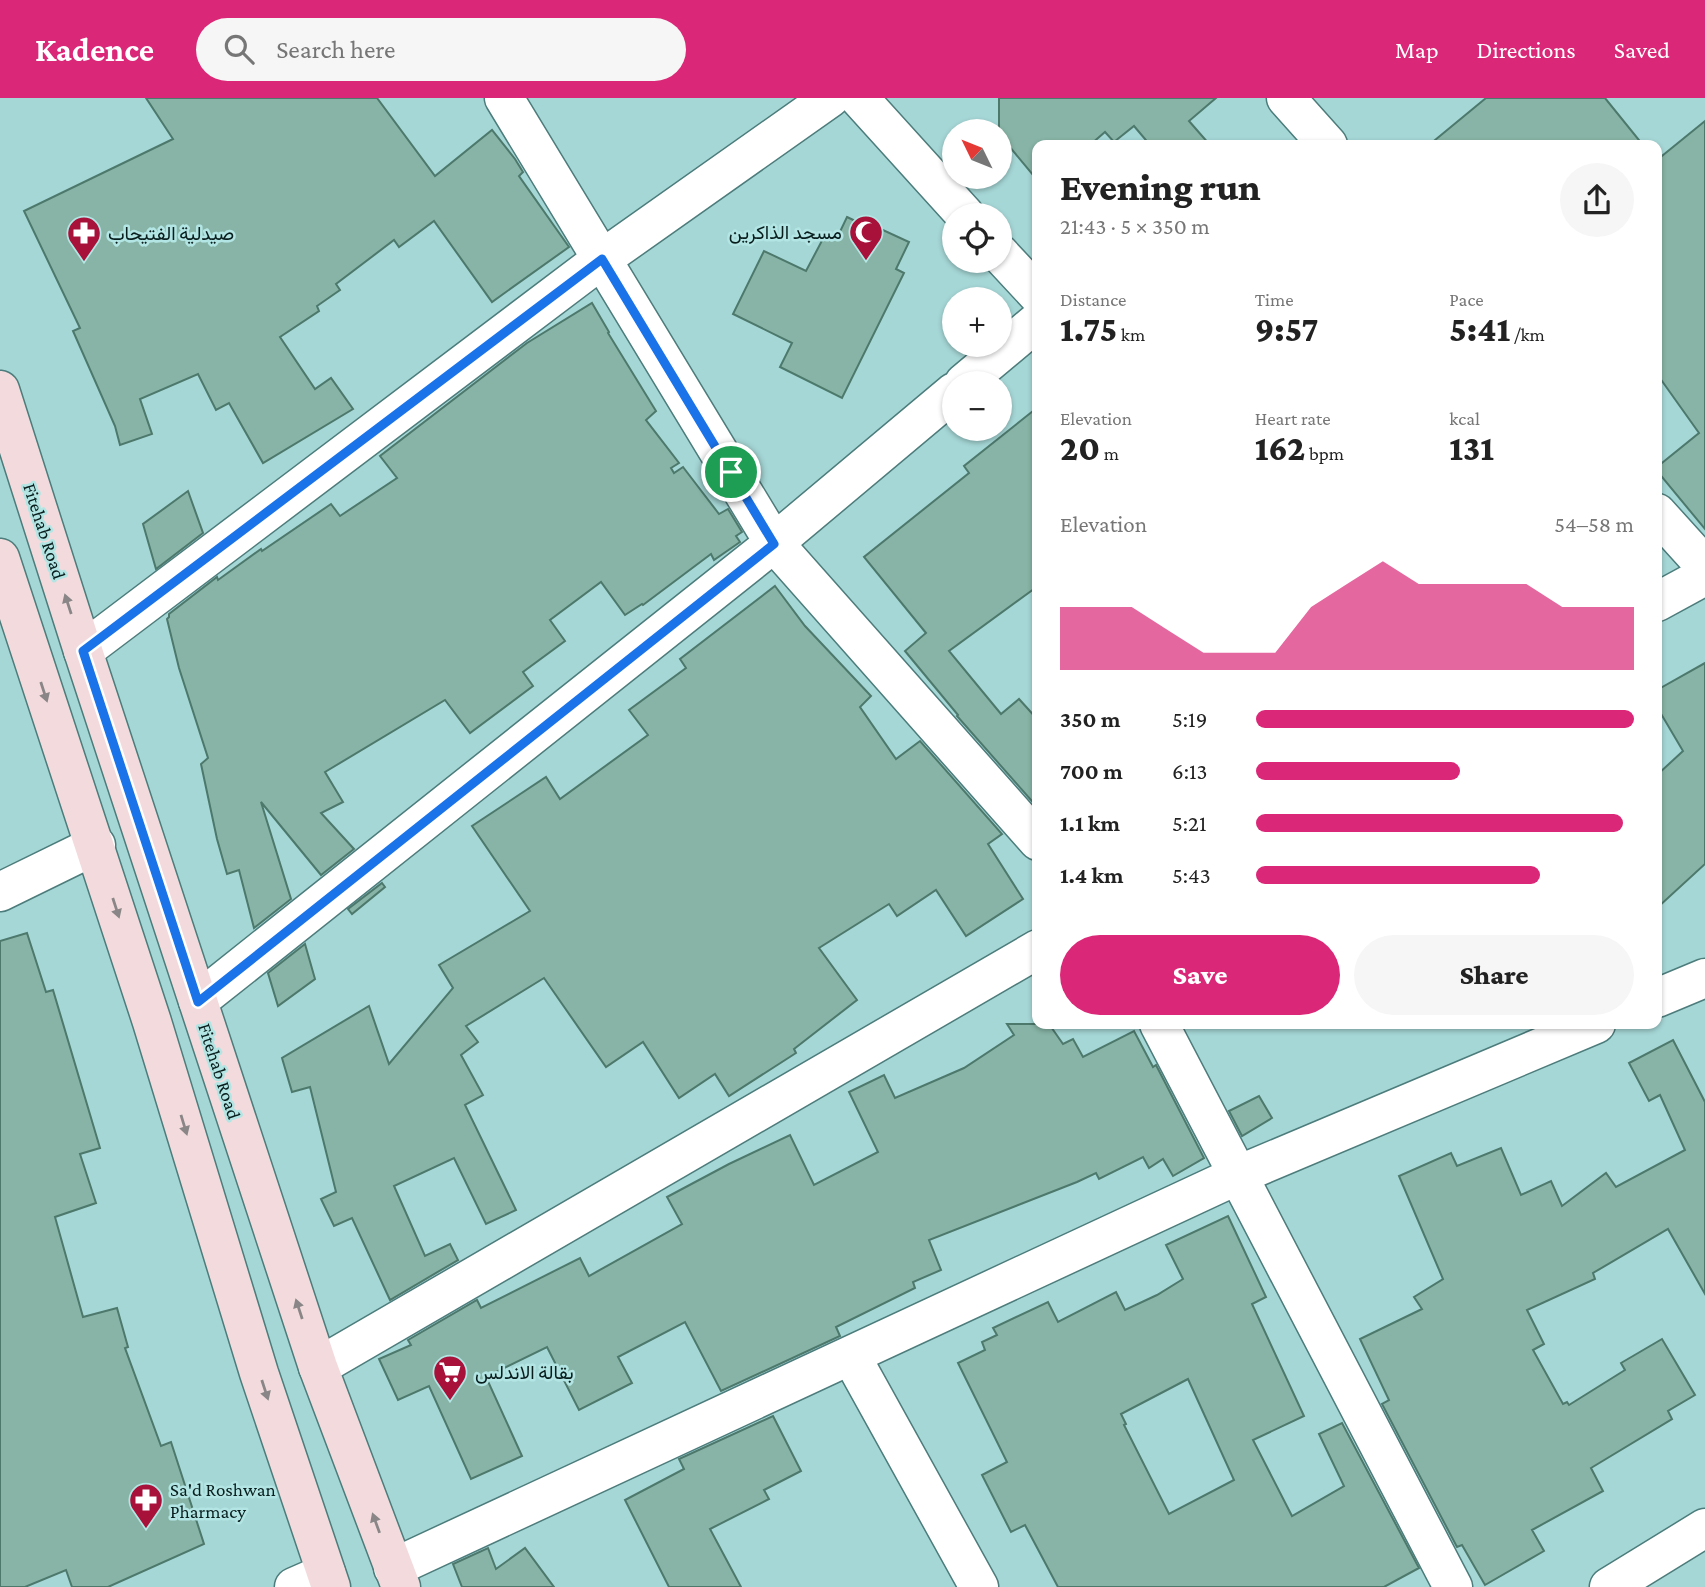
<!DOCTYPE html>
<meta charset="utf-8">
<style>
:root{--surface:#fff;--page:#f6f6f6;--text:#222;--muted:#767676;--accent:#db2777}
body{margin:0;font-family:"Crimson Pro",Vazirmatn,serif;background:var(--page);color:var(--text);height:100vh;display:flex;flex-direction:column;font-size:26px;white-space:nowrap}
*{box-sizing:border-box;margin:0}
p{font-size:23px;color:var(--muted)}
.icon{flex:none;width:38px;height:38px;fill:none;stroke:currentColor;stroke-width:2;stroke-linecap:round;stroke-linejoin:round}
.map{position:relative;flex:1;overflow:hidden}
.sheet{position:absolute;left:1032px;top:42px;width:630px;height:889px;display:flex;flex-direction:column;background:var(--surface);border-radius:14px;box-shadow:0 2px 5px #0004}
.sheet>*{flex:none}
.needle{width:46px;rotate:313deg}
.buttons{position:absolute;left:942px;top:21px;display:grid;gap:14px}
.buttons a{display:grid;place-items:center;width:70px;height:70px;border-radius:50%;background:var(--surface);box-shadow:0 2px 5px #0004;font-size:35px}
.pin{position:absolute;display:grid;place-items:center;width:60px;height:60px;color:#fff;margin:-30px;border:4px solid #fff;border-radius:50%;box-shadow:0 2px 7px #0007}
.round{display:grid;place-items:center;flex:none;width:74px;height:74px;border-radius:37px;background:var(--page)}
.head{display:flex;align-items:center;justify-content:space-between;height:119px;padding:0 28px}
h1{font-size:38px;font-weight:800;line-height:52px}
.stats{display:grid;grid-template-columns:repeat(3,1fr);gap:10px;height:119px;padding:7px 28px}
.stats div{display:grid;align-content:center}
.stats b{font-size:35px;font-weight:800}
.stats small{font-size:19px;font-weight:400}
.stats p{font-size:19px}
.chart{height:196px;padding:14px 28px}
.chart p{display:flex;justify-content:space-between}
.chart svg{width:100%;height:126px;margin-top:7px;fill:var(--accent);opacity:.7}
.button{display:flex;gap:14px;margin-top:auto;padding:14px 28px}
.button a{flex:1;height:80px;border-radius:42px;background:var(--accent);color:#fff;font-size:28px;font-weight:800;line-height:80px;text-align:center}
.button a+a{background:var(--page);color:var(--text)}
ul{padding:0 28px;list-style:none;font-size:23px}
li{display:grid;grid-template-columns:112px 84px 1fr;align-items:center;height:52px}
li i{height:18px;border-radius:9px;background:var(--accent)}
header{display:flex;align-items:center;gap:42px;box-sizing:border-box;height:98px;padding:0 35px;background:var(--accent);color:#fff}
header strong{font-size:33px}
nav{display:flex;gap:38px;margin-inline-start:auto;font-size:24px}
.search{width:490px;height:63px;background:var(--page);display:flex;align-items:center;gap:18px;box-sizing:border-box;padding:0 24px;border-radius:38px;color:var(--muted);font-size:26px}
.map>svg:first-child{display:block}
.building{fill:#87b4a6;stroke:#4d786c;stroke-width:2;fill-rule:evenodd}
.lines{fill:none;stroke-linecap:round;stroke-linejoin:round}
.street-casing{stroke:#4c7c7b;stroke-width:41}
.secondary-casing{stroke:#4c7c7b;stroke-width:41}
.street{stroke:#fff;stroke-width:38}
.secondary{stroke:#f3dbdd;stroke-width:38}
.oneway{fill:#8a8687}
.route-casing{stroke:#fff;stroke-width:14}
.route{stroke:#1a73e8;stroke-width:9}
.labels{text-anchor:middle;stroke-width:5;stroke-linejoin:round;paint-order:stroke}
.poi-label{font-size:19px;fill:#091d1d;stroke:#b2e5e3;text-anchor:start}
.street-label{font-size:19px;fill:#091d1d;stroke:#b2e5e3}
</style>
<header>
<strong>Kadence</strong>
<div class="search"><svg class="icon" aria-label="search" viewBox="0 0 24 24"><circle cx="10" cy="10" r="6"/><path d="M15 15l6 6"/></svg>Search here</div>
<nav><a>Map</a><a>Directions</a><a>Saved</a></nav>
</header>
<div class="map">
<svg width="1705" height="1489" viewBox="0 0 1705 1489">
<rect width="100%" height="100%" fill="#a5d7d6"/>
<g class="building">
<polygon points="146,0 377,0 435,78 492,32 515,61 523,74 519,78 569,149 492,204 434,123 399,149 394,142 336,186 340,192 317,208 319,213 280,239 315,291 331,280 353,311 263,365 229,305 216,312 198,276 140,301 152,336 120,347 115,328 73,233 80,230 24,113 173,41"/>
<polygon points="999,0 1216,0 1189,23 1210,47 1150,47 1134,28 1114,44 1105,34 1090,47 1038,47 1038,83 999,36"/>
<polygon points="1486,0 1605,0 1643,47 1429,47"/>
<polygon points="1705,23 1705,431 1657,373 1657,369 1699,335 1657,276 1657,62"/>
<polygon points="847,119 868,129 870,126 909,144 896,171 904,175 842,300 780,269 792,245 733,216 764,153 806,173 826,135 837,140"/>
<polygon points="592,205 609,234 608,235 656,313 646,322 679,365 671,370 674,375 683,369 719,416 728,411 742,434 736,438 740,444 714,462 711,456 643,507 642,506 625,517 601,484 550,522 565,543 523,574 533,588 470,635 445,602 325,674 343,704 321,715 354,751 321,777 261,704 291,801 254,830 239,772 227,776 217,741 201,666 208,660 179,570 167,521 169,519 169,516 217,479 218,482 261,451 262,453 331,406 340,418 397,380 380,358 527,245"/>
<polygon points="1038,309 1038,488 949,553 1001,616 1019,601 1038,622 1038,710 957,618 958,617 905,553 926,535 864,459 969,375 964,368"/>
<polygon points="188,393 203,435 156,471 143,426"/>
<polygon points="775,488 805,528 871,598 860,609 896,661 920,643 1002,736 988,746 1023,801 966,838 936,792 897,818 889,806 819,850 857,902 794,951 796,955 729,998 715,976 679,1000 643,944 606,969 544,880 466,928 478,944 461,957 483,997 465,1007 516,1112 486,1126 454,1060 394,1088 425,1158 450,1146 458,1162 390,1202 352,1120 334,1128 321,1101 336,1094 310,989 292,994 282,960 369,908 389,966 453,890 439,867 530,813 472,728 546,679 560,701 648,637 629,612 686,570 680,561"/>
<polygon points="1705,565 1705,766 1657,810 1657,677 1683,653 1657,609 1657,592"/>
<polygon points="382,785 385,789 352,816 348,811"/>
<polygon points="27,835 46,894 53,892 100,1050 80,1056 96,1105 55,1119 83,1219 117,1210 128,1249 125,1250 161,1348 171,1344 204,1446 108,1489 72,1489 66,1472 25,1489 0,1489 0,843"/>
<polygon points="305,846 315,881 278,908 268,875"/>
<polygon points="1007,926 1049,926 1063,946 1073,941 1083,959 1134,933 1153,969 1156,967 1204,1060 1173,1078 1163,1061 1149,1070 1143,1059 1099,1081 1096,1075 1077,1084 929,1142 941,1172 913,1184 915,1190 836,1229 840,1238 721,1293 685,1224 618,1259 632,1285 579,1312 547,1249 486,1279 522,1358 471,1381 429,1288 398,1302 379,1261 411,1247 408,1242 477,1202 481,1210 580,1160 589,1178 682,1126 667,1099 729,1066 790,1037 814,1087 878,1054 849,994 884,977 895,1000 964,970 1014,937"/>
<polygon points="1673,942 1705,1004 1705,1196 1668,1131 1593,1175 1595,1181 1527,1212 1544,1246 1533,1252 1563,1306 1567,1304 1569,1307 1625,1272 1621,1265 1662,1241 1695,1297 1668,1313 1672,1321 1591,1370 1603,1393 1532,1432 1544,1453 1485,1487 1462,1447 1457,1449 1382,1306 1389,1302 1360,1241 1422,1211 1414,1199 1443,1181 1399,1078 1451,1055 1457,1068 1501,1050 1521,1097 1551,1083 1562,1108 1606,1075 1616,1089 1685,1052 1660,997 1649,1003 1629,965"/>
<polygon points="1259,998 1272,1020 1242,1038 1229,1013"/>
<path d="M1228,1118L1266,1199L1252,1206L1304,1318L1253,1342L1292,1418L1344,1388L1319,1336L1342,1325L1419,1470L1384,1489H1058L1025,1427L1011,1434L982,1377L1007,1364L958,1265L985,1252L982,1244L997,1237L993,1230L1048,1204L1058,1224L1116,1194L1125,1212L1157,1197L1183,1181L1166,1147ZM1188,1281L1234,1382L1169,1416L1124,1327L1126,1326L1121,1316Z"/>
<polygon points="773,1318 801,1373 764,1392 769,1401 710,1431 741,1489 669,1489 625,1402 684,1371 679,1361"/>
<polygon points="488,1450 496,1471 525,1450 554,1489 462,1489 453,1466"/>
</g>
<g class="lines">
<g class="street-casing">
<g id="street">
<polyline points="504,0 774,445 1038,743"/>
<polyline points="859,0 965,117"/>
<polyline points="1286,0 1328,47"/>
<polyline points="999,155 1038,197"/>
<polyline points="964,285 1038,223"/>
<polyline points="1657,415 1705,468"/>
<polyline points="1657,504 1705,478"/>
<polyline points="83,553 602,161 830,0"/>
<polyline points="0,794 96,747"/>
<polyline points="1657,900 1705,880"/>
<polyline points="198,903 774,445 954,294"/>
<polyline points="1159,926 1453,1489"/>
<polyline points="851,1258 979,1489"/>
<polyline points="318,1269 1038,851"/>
<polyline points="393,1470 1238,1077 1596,926"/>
<polyline points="294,1489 326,1475"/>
<polyline points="1609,1489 1705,1430"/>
</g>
</g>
<g class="secondary-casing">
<g id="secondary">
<polyline points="0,292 83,553 318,1269 401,1489"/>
<polyline points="0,460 152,924 259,1275 331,1489"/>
</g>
</g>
<use href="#street" class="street"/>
<use href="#secondary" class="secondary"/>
</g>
<defs><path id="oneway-solid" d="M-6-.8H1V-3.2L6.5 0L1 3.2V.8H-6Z" transform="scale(1.75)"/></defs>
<g class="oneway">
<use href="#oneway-solid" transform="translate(68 506) rotate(-108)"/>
<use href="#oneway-solid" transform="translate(44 594) rotate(72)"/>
<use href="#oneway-solid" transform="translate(116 810) rotate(72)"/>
<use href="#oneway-solid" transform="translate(184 1027) rotate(73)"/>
<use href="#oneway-solid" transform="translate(299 1211) rotate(-108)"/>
<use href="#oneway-solid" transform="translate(265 1292) rotate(72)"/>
<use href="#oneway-solid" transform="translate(376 1425) rotate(-110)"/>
</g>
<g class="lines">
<g class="route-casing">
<polygon id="route" points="602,161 774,446 198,904 83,553"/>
</g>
<use href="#route" class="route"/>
</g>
<defs>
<g id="mosque-pin" transform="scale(1.75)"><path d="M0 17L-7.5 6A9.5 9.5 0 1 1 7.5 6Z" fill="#a8113a" stroke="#b2e5e3"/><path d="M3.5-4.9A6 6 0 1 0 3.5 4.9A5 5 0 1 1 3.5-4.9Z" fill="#fff"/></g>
<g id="pharmacy-pin" transform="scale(1.75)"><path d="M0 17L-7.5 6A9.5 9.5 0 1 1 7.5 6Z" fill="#a8113a" stroke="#b2e5e3"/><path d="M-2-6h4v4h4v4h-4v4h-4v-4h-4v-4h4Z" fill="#fff"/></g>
<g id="supermarket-pin" transform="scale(1.75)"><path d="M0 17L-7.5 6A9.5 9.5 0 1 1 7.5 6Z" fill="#a8113a" stroke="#b2e5e3"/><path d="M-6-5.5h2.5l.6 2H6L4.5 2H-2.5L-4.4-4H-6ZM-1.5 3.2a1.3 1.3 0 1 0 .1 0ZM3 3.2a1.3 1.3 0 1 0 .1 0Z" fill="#fff"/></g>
</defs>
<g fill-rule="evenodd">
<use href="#mosque-pin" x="866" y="134"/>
<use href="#pharmacy-pin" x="84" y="135"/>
<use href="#supermarket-pin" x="450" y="1274"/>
<use href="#pharmacy-pin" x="146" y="1402"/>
</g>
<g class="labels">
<g class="poi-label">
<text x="842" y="141" text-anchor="end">مسجد الذاكرين</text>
<text x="108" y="142">صيدلية الفتيحاب</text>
<text x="475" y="1281">بقالة الاندلس</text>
<text x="170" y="1398">Sa'd Roshwan<tspan x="170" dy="22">Pharmacy</tspan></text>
</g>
<g class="street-label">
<text transform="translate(45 433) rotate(72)" y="7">Fitehab Road</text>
<text transform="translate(220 973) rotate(72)" y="7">Fitehab Road</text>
</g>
</g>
</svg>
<div class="buttons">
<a><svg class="needle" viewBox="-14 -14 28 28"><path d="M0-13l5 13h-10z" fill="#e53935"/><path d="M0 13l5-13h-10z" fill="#767676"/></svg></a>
<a><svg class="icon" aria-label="locate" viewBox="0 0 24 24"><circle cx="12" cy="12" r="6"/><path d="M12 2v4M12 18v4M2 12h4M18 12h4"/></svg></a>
<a>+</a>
<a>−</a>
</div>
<div class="pin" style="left:731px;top:374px;background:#1e9e55"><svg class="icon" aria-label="arrive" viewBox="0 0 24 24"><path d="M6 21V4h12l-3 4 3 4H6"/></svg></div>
<section class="sheet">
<div class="head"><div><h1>Evening run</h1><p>21:43 · 5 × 350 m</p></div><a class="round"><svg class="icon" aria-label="share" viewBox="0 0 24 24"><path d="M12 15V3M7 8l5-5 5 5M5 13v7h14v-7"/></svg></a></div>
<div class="stats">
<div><p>Distance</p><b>1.75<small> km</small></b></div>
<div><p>Time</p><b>9:57</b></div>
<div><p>Pace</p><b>5:41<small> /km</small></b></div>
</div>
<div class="stats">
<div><p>Elevation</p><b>20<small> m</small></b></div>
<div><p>Heart rate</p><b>162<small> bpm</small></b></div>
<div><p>kcal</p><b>131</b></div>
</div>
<div class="chart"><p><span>Elevation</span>54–58 m</p>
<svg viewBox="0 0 160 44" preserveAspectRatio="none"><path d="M0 44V22L10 22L20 22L30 30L40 38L50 38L60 38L70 22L80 14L90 6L100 14L110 14L120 14L130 14L140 22L150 22L160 22V44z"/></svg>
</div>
<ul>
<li><b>350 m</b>5:19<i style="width:100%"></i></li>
<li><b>700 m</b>6:13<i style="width:54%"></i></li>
<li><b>1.1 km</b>5:21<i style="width:97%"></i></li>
<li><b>1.4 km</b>5:43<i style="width:75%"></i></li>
</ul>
<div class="button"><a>Save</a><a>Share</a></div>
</section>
</div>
